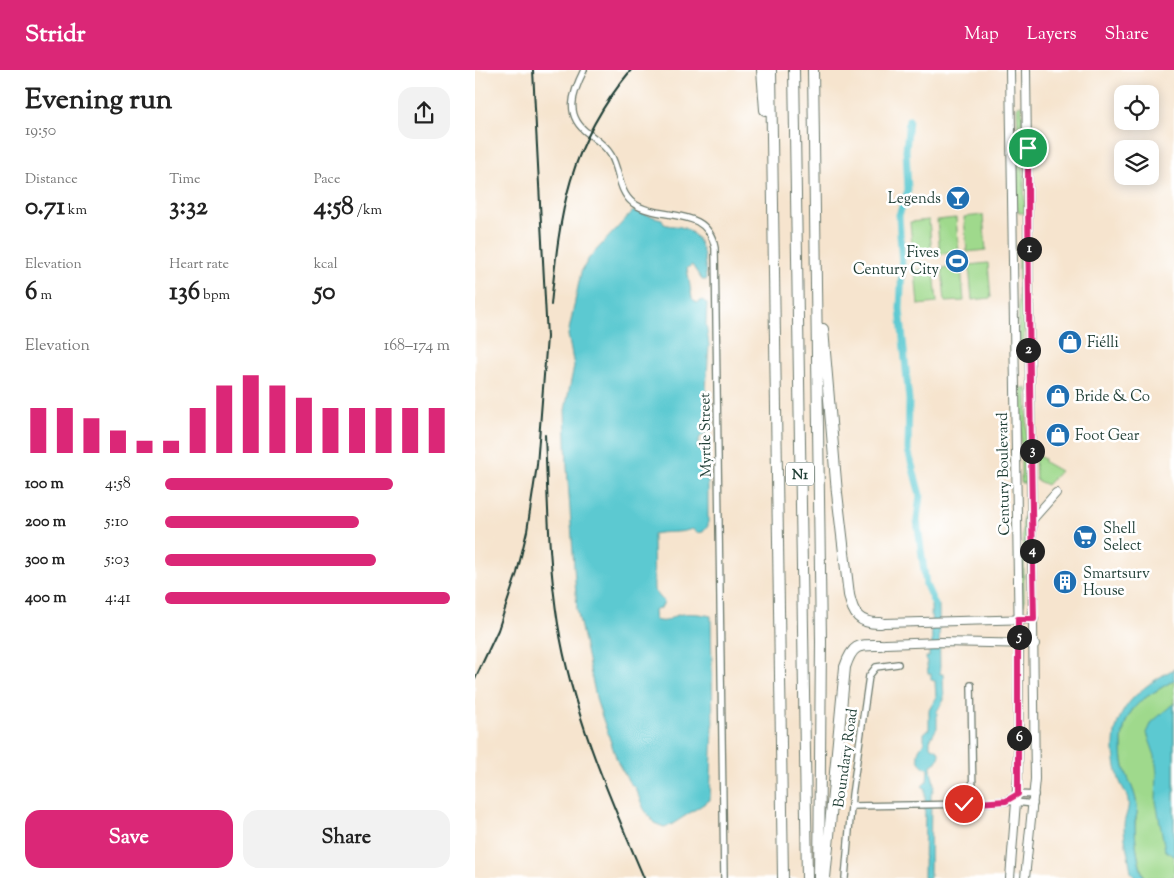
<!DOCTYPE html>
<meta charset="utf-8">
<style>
:root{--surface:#fff;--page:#f2f2f2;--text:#222;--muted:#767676;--accent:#db2777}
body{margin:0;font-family:"Sorts Mill Goudy",serif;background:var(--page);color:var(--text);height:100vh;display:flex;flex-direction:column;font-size:19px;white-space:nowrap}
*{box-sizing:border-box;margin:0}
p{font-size:16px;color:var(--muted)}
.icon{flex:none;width:28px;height:28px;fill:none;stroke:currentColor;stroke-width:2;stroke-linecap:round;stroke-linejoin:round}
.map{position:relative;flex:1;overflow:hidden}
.drawer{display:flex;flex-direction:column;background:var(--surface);width:475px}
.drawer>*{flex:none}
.buttons{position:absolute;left:639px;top:15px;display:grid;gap:10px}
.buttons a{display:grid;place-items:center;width:45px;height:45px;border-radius:10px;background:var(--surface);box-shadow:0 2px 12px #0003;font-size:25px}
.pin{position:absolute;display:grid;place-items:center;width:42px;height:42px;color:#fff;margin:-21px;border:2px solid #fff;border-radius:50%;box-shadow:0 1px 5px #0007}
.km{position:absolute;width:25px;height:25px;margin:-12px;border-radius:50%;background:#222;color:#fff;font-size:14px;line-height:25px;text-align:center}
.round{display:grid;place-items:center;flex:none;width:52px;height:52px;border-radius:15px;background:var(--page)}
.headline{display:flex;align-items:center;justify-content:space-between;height:85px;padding:0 25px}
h1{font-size:28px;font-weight:800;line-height:38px}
.metrics{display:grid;grid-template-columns:repeat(3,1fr);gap:8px;height:85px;padding:5px 25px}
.metrics div{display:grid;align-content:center}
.metrics b{font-size:25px;font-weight:800}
.metrics small{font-size:14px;font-weight:400}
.metrics p{font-size:14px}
.chart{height:140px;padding:10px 25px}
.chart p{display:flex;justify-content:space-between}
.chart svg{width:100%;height:90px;margin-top:5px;stroke:var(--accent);stroke-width:6}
.action{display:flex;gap:10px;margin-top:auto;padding:10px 25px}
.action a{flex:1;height:58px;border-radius:15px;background:var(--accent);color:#fff;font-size:20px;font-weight:800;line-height:58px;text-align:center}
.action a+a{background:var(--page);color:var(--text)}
ul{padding:0 25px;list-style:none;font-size:16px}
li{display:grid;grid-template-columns:80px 60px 1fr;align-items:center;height:38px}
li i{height:12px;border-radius:6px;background:var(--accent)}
header{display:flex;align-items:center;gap:30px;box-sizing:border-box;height:70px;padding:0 25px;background:var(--accent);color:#fff}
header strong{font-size:24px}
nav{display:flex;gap:28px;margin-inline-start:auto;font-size:18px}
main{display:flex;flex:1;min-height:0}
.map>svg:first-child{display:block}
.green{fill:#9fd98c;stroke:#5f8b60}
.water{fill:#5cc9d1;stroke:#3e8382}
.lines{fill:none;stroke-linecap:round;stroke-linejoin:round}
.canal{stroke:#5cc9d1;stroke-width:7}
.minor-casing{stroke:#6a776a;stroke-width:8}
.secondary-casing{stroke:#6a776a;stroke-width:10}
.motorway-casing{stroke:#6a776a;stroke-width:12}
.minor{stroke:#fff;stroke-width:5.5}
.secondary{stroke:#fff;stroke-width:8}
.motorway{stroke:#fff;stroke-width:10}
.rail{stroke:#1f3d34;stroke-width:2}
.route-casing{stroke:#fff;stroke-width:10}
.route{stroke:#db2777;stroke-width:6}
.labels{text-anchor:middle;stroke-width:5;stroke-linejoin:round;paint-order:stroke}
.shield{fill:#fff;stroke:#627771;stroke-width:1}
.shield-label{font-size:14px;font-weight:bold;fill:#1f3d34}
.poi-label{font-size:15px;fill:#1f3d34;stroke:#fff;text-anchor:start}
.street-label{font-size:15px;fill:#1f3d34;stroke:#fff}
</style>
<header>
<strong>Stridr</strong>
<nav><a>Map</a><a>Layers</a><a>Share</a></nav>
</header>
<main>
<section class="drawer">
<div class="headline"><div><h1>Evening run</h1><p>19:50</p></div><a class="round"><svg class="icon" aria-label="share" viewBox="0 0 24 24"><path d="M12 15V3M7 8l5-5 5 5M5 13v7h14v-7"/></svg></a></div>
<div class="metrics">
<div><p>Distance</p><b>0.71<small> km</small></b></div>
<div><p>Time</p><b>3:32</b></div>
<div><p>Pace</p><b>4:58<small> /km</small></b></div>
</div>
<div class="metrics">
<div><p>Elevation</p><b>6<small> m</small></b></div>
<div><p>Heart rate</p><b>136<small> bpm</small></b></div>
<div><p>kcal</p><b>50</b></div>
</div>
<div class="chart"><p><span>Elevation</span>168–174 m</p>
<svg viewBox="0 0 160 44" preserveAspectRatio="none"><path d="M5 44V22M15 44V22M25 44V27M35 44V33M45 44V38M55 44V38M65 44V22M75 44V11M85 44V6M95 44V11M105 44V17M115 44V22M125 44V22M135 44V22M145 44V22M155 44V22"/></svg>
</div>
<ul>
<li><b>100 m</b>4:58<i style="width:80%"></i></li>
<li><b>200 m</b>5:10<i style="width:68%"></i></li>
<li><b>300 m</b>5:03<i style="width:74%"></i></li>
<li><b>400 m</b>4:41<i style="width:100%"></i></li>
</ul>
<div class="action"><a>Save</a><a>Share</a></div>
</section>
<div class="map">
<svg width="699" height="808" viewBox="0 0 699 808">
<rect width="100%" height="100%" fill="#fff"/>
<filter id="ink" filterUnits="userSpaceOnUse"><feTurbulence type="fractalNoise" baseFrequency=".02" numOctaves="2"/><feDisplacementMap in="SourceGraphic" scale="10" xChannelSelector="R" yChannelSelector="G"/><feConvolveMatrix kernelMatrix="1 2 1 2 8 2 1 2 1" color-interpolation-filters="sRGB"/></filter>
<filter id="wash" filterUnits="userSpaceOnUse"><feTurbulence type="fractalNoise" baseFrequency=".0096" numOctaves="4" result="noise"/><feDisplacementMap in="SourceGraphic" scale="20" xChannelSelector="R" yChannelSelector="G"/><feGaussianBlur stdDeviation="1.12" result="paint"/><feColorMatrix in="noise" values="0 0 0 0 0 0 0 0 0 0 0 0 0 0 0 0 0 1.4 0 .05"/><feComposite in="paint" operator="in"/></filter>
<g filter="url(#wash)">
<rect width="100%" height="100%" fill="#f6e4ce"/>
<g class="green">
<path d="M547,35L550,143H544C533,124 543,97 543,76C543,63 542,49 542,36Z"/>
<polygon points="508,145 511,180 492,182 489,147"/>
<polygon points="481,148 484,183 465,184 462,150"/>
<polygon points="454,150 457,185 438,187 435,152"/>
<polygon points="544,174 550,175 551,237 548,281 543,281"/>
<polygon points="513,193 516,228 497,230 494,195"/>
<polygon points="486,196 489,231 470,232 467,198"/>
<polygon points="459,198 462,233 443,235 440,200"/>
<path d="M546,318H552C553,350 550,381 551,413H546Z"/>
<polygon points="560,384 569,389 569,392 585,401 572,415 561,410"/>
<polygon points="548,447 554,447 555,463 549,495 549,535 546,535"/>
<path d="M699,610V808H669C663,791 660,774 660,756C660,749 663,743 662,737C661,722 653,710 649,697C647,688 647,679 647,670C651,633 671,628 699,610Z"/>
</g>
<g class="water">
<path d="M158,141L187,149L189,154C196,157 203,155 209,158C230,167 230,190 231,210H227L217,195L212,198L217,228L222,233L228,230L232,234L231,254L234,275L231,320L234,341L232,362L225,367L222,378L225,382L233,378V456L228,462L222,463L217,459C204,464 191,461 178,464V471L179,520L189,532L186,538L179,541L180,550C194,554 192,548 203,545C212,542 227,544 236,546L238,658L235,730L196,755L189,757L179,753L169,739L160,718L154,712L143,693L122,632L102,539L92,397L90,340L99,296L93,265L106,202L114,188Z"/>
<path d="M456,535H464L465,604H468L469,630L462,641V658L455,670V676L462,679L465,685L462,692L456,695C455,706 463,714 456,725L455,808H449L450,729V718L447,716L452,711L453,699C440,693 440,682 449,673V663L454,659V640L461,628L460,611L456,610V604H453L451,587H454V580L457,577Z"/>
<path d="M699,599V610C671,628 651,633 647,670C647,679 647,688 649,697C653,710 661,722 662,737C663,742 661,747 660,752C660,771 662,791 669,808H660L656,802C654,787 649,771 649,756C649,747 655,740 653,730C651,721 645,715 643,706C629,651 652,624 699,599Z"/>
<polygon points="699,633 699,787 690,780 681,731 682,703 680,686 672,663 677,652"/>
</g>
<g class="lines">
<polyline class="canal" points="434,50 431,80 433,120 424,145 427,197 425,239 434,330 433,380 445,425 442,450 451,515 460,535"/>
</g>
</g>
<g filter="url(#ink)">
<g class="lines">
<g class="minor-casing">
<g id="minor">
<path d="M109,0C97,24 89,46 114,64C122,70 131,76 136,85C145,101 143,121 158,133C184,152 232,134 240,178L249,808"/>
<polyline points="496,615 498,734"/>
<polyline points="531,731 543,724 560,725"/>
<polyline points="376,736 498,734 531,731 559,734"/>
<polyline points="370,808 377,725 394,606 401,597 423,594"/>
</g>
</g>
<g class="secondary-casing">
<g id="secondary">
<polyline points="557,450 581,423"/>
<polyline points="409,553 559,549"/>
<polyline points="410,574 466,572 560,574"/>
<polyline points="535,808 543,707 544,574 535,0"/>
<polyline points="550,808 560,709 551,0"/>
</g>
</g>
<g class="motorway-casing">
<g id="motorway">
<polyline points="287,0 290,40"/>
<polyline points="296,0 308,808"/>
<polyline points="319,0 332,808"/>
<polyline points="338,0 346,571 344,808"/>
<path d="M348,259L362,423L374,525C378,544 384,554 406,553"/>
<path d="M350,808L370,597C378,573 384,575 406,575"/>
</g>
</g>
<use href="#minor" class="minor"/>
<use href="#secondary" class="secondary"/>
<use href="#motorway" class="motorway"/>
<g class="rail">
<path d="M76,235C85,140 93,76 156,0"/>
<path d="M70,365C73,427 73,492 83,554C97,642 134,726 169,808"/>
<polyline points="0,609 23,560 42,503 52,461 62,395 72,267 58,0"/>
</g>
</g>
</g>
<g class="lines" filter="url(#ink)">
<g class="route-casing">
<path id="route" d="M489,734L531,731L543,724V549H559C556,392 553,235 553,78"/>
</g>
<use href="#route" class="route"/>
</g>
<defs>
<g id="bar-disc" transform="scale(1.25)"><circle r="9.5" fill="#1f6fb2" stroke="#fff"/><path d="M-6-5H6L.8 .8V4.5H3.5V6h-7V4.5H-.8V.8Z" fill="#fff"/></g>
<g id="stadium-disc" transform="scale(1.25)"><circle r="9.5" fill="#1f6fb2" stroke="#fff"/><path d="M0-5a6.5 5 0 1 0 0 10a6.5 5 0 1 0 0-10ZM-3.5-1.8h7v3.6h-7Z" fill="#fff"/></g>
<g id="shop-disc" transform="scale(1.25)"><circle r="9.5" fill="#1f6fb2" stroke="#fff"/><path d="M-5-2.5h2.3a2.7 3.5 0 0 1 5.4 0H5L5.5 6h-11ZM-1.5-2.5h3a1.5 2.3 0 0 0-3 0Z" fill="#fff"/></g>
<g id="supermarket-disc" transform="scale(1.25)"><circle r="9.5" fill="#1f6fb2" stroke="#fff"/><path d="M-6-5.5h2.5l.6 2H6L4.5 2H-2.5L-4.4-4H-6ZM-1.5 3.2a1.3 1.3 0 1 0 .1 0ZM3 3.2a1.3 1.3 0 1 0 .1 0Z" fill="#fff"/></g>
<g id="building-disc" transform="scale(1.25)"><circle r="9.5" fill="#1f6fb2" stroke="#fff"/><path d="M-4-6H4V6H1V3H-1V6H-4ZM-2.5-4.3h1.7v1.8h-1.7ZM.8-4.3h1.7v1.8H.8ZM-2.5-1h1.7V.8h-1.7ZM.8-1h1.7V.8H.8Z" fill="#fff"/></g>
</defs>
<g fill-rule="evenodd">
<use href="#bar-disc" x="483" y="128"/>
<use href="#stadium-disc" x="482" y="191"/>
<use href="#shop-disc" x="595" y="272"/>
<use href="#shop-disc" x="583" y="326"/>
<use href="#shop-disc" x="583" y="365"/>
<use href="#supermarket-disc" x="610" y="467"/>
<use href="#building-disc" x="590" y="512"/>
</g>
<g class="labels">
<rect class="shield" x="311" y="392.5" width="28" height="23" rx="4"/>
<g class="shield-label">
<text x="325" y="409">N1</text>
</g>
<g class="poi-label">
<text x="466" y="133" text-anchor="end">Legends</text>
<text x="464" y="187" text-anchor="end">Fives<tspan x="464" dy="17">Century City</tspan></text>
<text x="612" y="277">Fiélli</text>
<text x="600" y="331">Bride &amp; Co</text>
<text x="600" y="370">Foot Gear</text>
<text x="628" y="463">Shell<tspan x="628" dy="17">Select</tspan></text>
<text x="608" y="508">Smartsurv<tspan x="608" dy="17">House</tspan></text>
</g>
<g class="street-label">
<text transform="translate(230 365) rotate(-91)" y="5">Myrtle Street</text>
<text transform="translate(528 404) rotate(-91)" y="5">Century Boulevard</text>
<text transform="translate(370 688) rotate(-82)" y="5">Boundary Road</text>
</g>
</g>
</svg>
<div class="buttons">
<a><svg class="icon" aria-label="locate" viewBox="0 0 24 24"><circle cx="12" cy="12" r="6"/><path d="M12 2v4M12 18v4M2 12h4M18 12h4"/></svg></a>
<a><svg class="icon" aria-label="layers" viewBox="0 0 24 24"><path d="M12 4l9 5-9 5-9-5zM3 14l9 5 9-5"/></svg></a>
</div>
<div class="pin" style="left:553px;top:78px;background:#1e9e55"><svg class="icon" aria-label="arrive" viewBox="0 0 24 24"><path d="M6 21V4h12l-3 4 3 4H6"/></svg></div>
<div class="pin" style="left:489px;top:734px;background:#d93025"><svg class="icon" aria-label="check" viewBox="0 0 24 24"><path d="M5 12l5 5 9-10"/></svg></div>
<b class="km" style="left:554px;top:179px">1</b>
<b class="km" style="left:553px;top:280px">2</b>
<b class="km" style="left:557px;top:381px">3</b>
<b class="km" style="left:557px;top:481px">4</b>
<b class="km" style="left:544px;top:567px">5</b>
<b class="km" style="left:544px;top:668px">6</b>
</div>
</main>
